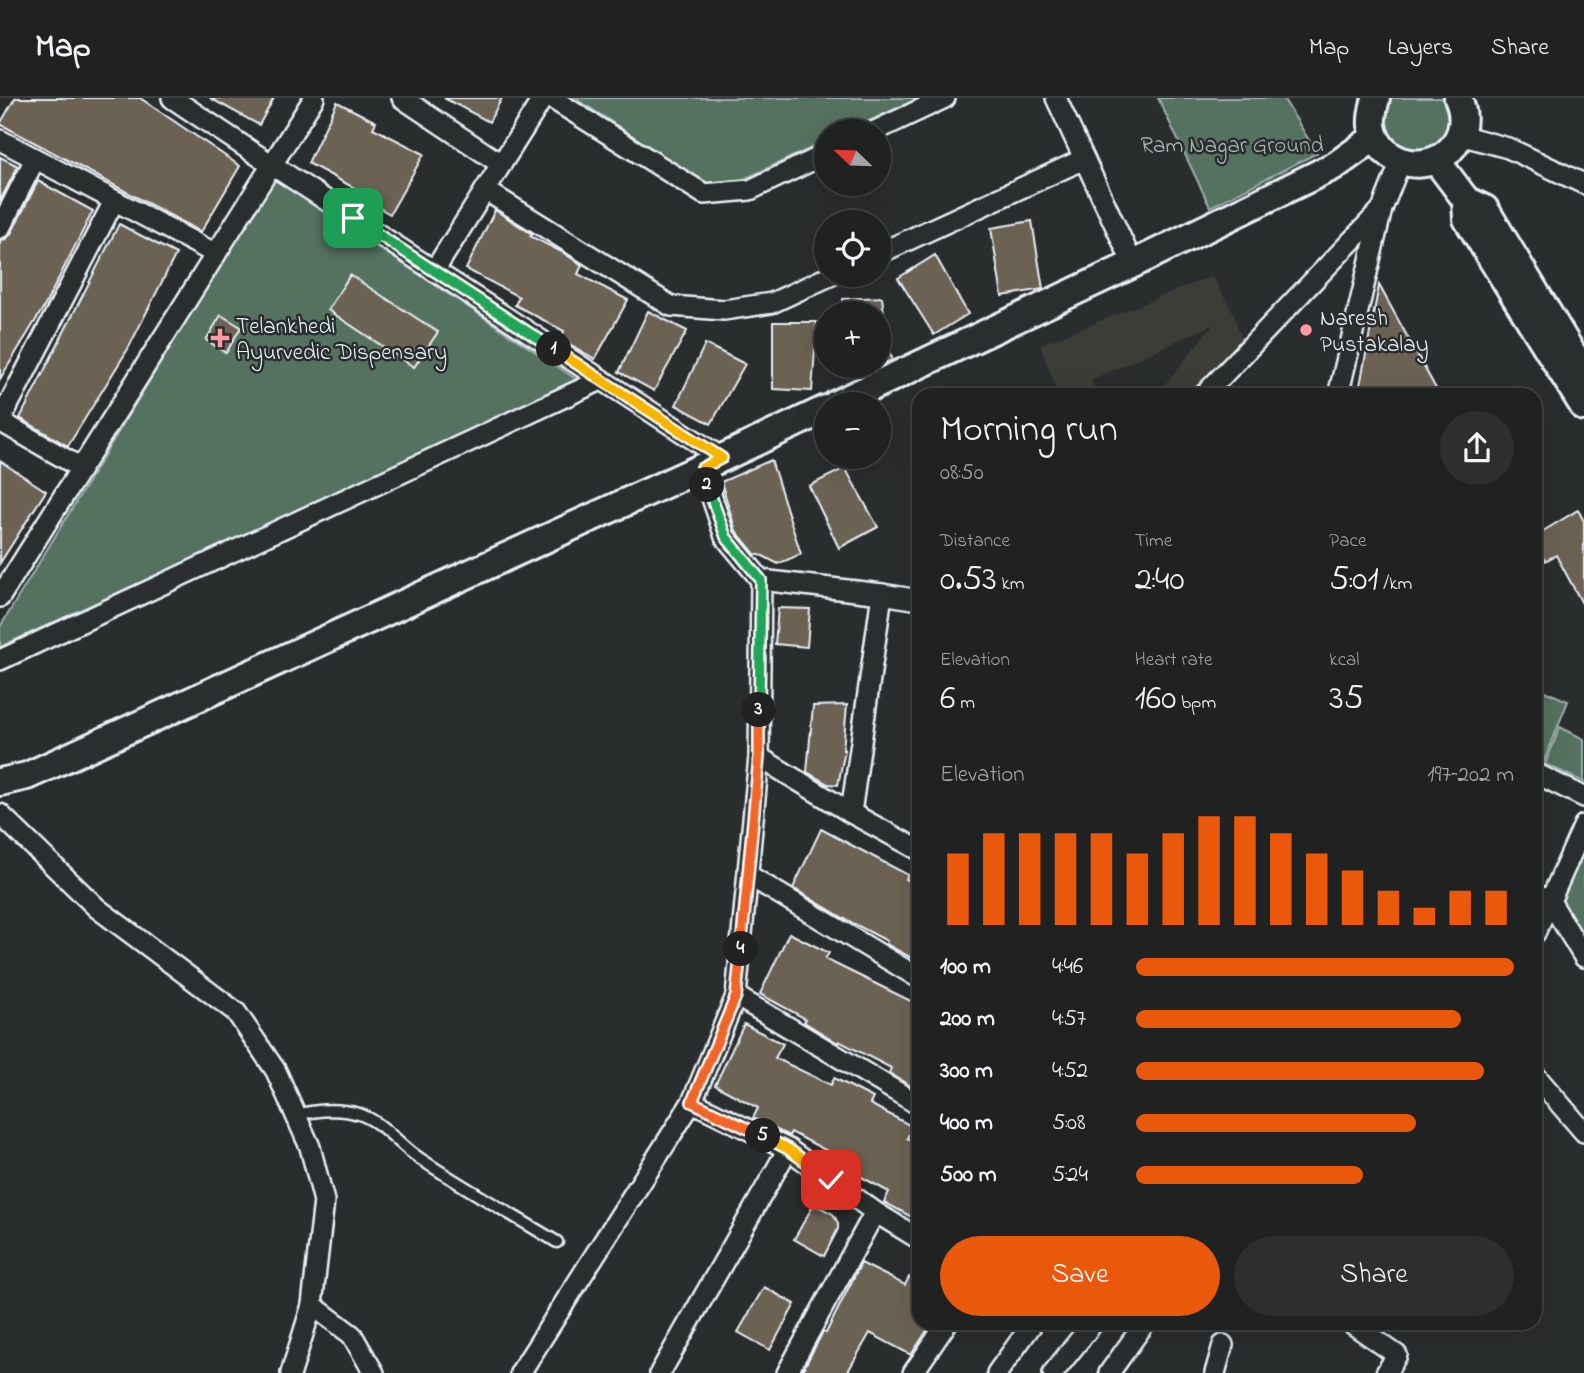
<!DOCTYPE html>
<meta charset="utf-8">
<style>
:root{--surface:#202222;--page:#2d2f2f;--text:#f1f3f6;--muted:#a2a4a5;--line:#3d3f40;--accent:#ea580c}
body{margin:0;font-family:"Indie Flower",sans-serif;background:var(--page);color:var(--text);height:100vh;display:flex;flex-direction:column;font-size:26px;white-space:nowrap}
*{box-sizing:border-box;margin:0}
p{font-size:23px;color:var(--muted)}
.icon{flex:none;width:38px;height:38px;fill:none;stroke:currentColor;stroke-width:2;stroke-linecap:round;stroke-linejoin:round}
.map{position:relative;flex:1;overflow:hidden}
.details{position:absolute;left:912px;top:290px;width:630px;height:942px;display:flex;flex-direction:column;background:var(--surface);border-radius:21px;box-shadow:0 7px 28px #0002,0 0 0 2px var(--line)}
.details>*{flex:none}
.needle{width:46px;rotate:293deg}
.controls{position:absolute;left:814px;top:21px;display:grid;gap:14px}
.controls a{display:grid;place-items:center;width:77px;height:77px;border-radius:50%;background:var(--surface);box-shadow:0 7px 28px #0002,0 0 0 2px var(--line);font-size:35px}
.pin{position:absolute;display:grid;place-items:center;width:60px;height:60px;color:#fff;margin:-30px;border-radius:14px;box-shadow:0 4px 10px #0006}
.km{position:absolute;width:35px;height:35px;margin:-18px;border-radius:50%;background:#222;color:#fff;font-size:19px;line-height:35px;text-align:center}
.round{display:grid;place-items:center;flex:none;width:74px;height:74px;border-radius:37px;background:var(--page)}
.overview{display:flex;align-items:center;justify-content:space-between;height:119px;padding:0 28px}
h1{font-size:38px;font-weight:600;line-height:52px}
.stats{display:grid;grid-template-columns:repeat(3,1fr);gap:10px;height:119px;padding:7px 28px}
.stats div{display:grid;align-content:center}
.stats b{font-size:35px;font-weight:600}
.stats small{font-size:19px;font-weight:400}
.stats p{font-size:19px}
.chart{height:196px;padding:14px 28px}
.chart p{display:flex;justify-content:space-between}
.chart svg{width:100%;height:126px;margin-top:7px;stroke:var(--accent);stroke-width:6}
.primary-button{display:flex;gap:14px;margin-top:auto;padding:14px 28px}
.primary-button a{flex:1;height:80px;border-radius:42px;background:var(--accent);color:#fff;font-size:28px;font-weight:600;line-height:80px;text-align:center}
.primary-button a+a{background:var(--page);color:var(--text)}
ul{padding:0 28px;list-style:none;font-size:23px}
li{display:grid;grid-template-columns:112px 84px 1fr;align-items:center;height:52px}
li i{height:18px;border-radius:9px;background:var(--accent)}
header{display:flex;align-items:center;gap:42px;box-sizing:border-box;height:98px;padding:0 35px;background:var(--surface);border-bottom:2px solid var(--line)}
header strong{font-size:33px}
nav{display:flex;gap:38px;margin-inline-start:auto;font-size:24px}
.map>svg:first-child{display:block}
.built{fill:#3e3d39}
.green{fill:#557160;stroke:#9eb1ac;stroke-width:2}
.building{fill:#6c6253;stroke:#e8f1f8;stroke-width:2}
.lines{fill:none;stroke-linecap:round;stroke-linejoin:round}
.lane-casing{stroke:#e8f1f8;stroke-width:15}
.street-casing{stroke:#e8f1f8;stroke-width:24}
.secondary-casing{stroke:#e8f1f8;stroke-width:32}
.lane{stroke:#2a2d2e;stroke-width:10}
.street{stroke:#2a2d2e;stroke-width:19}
.secondary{stroke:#2a2d2e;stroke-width:26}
.split-1-casing{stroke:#fff;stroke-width:14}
.split-2-casing{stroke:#fff;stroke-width:14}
.split-3-casing{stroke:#fff;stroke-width:14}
.split-4-casing{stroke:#fff;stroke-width:14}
.split-5-casing{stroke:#fff;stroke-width:14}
.split-6-casing{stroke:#fff;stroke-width:14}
.split-1{stroke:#22a559;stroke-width:9}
.split-2{stroke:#f5b400;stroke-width:9}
.split-3{stroke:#22a559;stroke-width:9}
.split-4{stroke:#f0652b;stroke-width:9}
.split-5{stroke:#f0652b;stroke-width:9}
.split-6{stroke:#f5b400;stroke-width:9}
.poi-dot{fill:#ff9aa2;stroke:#2a2d2e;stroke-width:2.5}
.labels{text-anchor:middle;stroke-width:5;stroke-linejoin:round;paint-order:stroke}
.park-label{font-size:23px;fill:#a6b7b4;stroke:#2a2d2e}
.poi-label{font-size:23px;fill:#e8f1f8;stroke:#2a2d2e;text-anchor:start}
</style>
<header>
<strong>Map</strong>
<nav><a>Map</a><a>Layers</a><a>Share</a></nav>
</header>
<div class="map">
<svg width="1584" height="1275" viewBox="0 0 1584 1275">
<rect width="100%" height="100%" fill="#2a2d2e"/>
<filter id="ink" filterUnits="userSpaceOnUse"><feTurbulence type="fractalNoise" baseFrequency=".0143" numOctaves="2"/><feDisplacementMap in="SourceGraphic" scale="14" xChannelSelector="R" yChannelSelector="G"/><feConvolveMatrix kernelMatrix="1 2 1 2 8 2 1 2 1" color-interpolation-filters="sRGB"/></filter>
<g filter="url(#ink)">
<polygon class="built" points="1212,178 1233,214 1244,248 1202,297 1156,297 1214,226 1091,282 1097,297 1059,298 1040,247"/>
<g class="green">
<polygon points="575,0 919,0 847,33 826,33 826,43 744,81 705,85"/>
<polygon points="1158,0 1283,0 1317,55 1210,109"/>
<path d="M1392,0H1445C1449,5 1449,9 1450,15C1450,19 1451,22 1451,26C1450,31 1446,35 1443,40C1427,62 1396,56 1387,31C1383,20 1385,9 1392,0Z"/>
<polygon points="273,79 579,283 0,549 0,529"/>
<polygon points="1535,589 1568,603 1544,663 1535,659"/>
<polygon points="1560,629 1584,641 1584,684 1545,666"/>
<polygon points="1584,746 1584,836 1578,840 1556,803"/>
</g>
<g class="building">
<polygon points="15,0 140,0 240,68 201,134 0,26"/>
<polygon points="210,0 274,0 259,27"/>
<polygon points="444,0 502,0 489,24"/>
<polygon points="337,4 376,24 373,30 424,56 390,116 356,97 358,92 308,65"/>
<polygon points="0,59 18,68 0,103"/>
<polygon points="38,83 93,113 45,207 0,281 0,142 6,141 11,136"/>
<polygon points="495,112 532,136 530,138 562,154 582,167 578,176 628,202 595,261 561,241 564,233 515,207 519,199 466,171"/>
<polygon points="1032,123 1043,191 1002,198 991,130"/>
<polygon points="119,126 176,156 128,251 68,348 20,320"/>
<polygon points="935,157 968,216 934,237 898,180"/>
<polygon points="350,177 438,234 414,269 328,212"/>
<polygon points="1379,187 1440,298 1358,298"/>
<polygon points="882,199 884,215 843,215 843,201"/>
<polygon points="648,213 687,233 654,293 619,274"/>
<polygon points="221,217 241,229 226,255 206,242"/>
<polygon points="773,224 817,224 812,293 773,291"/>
<polygon points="878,233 893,262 878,267"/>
<polygon points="705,246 745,266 711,326 676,307"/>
<polygon points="771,362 801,456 778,466 763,458 755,456 736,433 721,384"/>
<polygon points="0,363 46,393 0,465"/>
<polygon points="845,370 878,429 839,450 809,388"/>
<polygon points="1578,412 1584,423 1584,509 1556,457 1545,463 1535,446 1535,438"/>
<polygon points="778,510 810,511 807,549 775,546"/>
<polygon points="847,607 843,652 845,652 838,687 828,686 807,674 813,608"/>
<polygon points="821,731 908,777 906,781 919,787 919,864 886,846 887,843 845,821 793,790"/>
<polygon points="789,835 829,855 825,861 919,907 914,916 919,918 919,993 889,975 891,970 839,943 838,945 804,924 806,921 760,896"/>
<polygon points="744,926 783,946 775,960 831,987 834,980 873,1000 870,1006 913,1029 907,1040 919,1046 919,1123 884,1104 889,1094 845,1070 848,1064 791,1034 789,1038 753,1020 758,1010 715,987"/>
<polygon points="814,1106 833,1116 838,1125 838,1131 824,1158 794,1141"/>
<polygon points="861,1165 905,1187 909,1179 919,1184 919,1225 932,1225 911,1257 870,1235 847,1275 801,1275 823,1234 826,1235"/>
<polygon points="764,1189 795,1206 770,1252 738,1234"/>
</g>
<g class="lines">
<g class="lane-casing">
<path id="lane" d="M296,1017C316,1012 339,1010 359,1016C383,1024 399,1047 419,1060C464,1090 511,1116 557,1144"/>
</g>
<g class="street-casing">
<g id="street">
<polyline points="172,0 272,67 722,360"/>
<polyline points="402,0 501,66"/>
<polyline points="551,0 704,96 750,92 826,56"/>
<polyline points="1056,0 1133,166"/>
<polyline points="875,33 945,0"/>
<polyline points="1460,37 1508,50 1584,86"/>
<polyline points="0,42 216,156"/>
<polyline points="485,92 671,208 724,212 772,205 832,177"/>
<polyline points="0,130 35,61"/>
<polyline points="878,156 1084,61"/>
<polyline points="434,173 543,0"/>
<polyline points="1203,298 1382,111"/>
<polyline points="1338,298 1382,111 1401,63"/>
<polyline points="0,323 114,103"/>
<polyline points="0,323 81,370"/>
<polyline points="702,370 725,439 761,482 759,659 736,898 919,1007"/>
<polyline points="761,482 882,496"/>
<polyline points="0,499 314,0"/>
<polyline points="919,502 882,496 851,715 919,752"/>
<polyline points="0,562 601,282"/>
<polyline points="759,659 851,715"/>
<polyline points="1535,675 1584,699"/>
<polyline points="0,716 97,810 236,914 276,973 310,1049 324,1103 312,1207 291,1275"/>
<polyline points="1584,727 1550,803 1584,859"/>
<polyline points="748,777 919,880"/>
<polyline points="1535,796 1550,803 1535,835"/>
<polyline points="736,898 692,1004 788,1051 875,1114 919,1141"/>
<polyline points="1535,977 1584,1034"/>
<polyline points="312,1207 352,1237 374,1275"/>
<polyline points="1351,1225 1397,1257 1386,1275"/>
<polyline points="520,1275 692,1004"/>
<polyline points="660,1275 788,1051"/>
<polyline points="787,1275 875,1114"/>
<polyline points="913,1275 947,1225"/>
<polyline points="997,1275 1033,1225"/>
<polyline points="1053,1275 1093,1225"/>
<polyline points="1109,1275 1145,1225"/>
<polyline points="1215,1275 1223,1247"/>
</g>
</g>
<g class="secondary-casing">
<g id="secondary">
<path d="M1376,0C1374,9 1371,17 1372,27C1378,70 1437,80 1457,42C1465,28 1464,14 1458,0"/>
<polyline points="1436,62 1466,102 1485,111 1584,275"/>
<polyline points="1466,102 1467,121 1584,309"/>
<polyline points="836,306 1133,166 1336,67 1375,39"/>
<polyline points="0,684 27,678 722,360 826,311"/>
</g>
</g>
<use href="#lane" class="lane"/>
<use href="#street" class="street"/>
<use href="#secondary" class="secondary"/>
</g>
</g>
<g class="lines" filter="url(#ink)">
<g class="split-1-casing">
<polyline id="split-1" points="353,120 554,251"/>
</g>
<g class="split-2-casing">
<polyline id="split-2" points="554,251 722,360 702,370 707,387"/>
</g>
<g class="split-3-casing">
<polyline id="split-3" points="707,387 726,439 761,482 759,612"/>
</g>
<g class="split-4-casing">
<polyline id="split-4" points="741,851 759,659 759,612"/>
</g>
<g class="split-5-casing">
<polyline id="split-5" points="741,851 736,898 692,1004 763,1038"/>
</g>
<g class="split-6-casing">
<polyline id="split-6" points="763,1038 788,1051 831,1082"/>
</g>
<use href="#split-1" class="split-1"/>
<use href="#split-2" class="split-2"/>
<use href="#split-3" class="split-3"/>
<use href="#split-4" class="split-4"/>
<use href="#split-5" class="split-5"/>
<use href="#split-6" class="split-6"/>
</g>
<g class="poi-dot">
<circle cx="1306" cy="232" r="7"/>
<path d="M216.5 229.5h7v7h7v7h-7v7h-7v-7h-7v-7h7z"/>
</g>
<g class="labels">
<g class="park-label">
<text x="1232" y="54">Ram Nagar Ground</text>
</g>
<g class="poi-label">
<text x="1320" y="227">Naresh<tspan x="1320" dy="26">Pustakalay</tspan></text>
<text x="236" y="235">Telankhedi<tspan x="236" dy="26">Ayurvedic Dispensary</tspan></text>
</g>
</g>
</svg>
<div class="controls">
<a><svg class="needle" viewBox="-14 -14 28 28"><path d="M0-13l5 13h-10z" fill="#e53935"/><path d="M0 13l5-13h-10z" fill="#a2a4a5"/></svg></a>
<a><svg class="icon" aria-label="locate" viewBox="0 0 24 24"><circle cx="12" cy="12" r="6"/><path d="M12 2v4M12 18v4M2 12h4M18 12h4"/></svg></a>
<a>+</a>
<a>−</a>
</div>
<div class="pin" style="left:353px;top:120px;background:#1e9e55"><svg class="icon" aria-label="arrive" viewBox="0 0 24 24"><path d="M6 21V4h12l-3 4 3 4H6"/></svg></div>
<div class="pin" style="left:831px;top:1082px;background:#d93025"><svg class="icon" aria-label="check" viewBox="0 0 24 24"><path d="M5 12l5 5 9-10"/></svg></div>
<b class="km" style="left:554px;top:251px">1</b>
<b class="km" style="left:707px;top:387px">2</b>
<b class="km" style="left:759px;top:612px">3</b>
<b class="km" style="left:741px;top:851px">4</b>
<b class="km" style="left:763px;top:1038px">5</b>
<section class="details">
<div class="overview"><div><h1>Morning run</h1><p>08:50</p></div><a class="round"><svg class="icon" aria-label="share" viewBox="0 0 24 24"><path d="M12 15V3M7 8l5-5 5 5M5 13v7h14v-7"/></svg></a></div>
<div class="stats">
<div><p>Distance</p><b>0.53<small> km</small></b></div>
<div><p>Time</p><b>2:40</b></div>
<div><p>Pace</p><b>5:01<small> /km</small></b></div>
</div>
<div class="stats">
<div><p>Elevation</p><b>6<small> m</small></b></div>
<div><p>Heart rate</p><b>160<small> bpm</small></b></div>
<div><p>kcal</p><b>35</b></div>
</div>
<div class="chart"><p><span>Elevation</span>197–202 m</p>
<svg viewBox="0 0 160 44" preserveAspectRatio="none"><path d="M5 44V19M15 44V12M25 44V12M35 44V12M45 44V12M55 44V19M65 44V12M75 44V6M85 44V6M95 44V12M105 44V19M115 44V25M125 44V32M135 44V38M145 44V32M155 44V32"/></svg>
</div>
<ul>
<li><b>100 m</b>4:46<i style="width:100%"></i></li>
<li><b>200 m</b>4:57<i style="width:86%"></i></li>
<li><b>300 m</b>4:52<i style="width:92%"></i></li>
<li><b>400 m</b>5:08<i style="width:74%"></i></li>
<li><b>500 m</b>5:24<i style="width:60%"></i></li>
</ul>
<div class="primary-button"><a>Save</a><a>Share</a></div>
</section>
</div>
